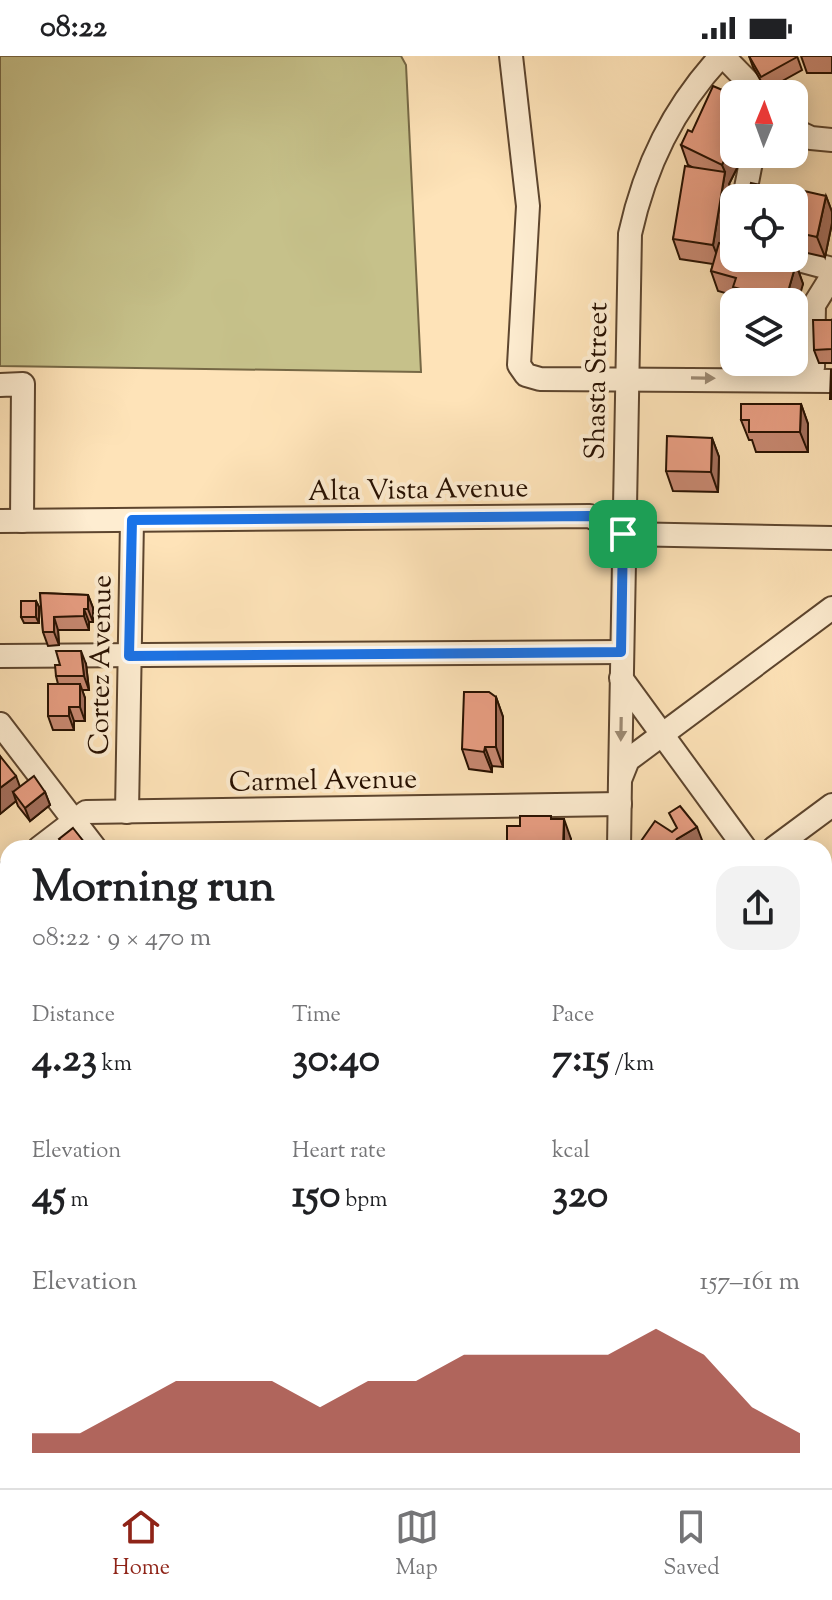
<!DOCTYPE html>
<meta charset="utf-8">
<style>
:root{--surface:#fff;--page:#f2f2f2;--text:#202124;--muted:#757577;--line:#e0e0e0;--accent:#8f2418}
body{margin:0;font-family:"Sorts Mill Goudy",serif;background:var(--page);color:var(--text);height:100vh;display:flex;flex-direction:column;font-size:30px;white-space:nowrap}
*{box-sizing:border-box;margin:0}
p{font-size:26px;color:var(--muted)}
.icon{flex:none;width:44px;height:44px;fill:none;stroke:currentColor;stroke-width:2;stroke-linecap:round;stroke-linejoin:round}
.map{position:relative;flex:1;overflow:hidden}
.panel{position:absolute;left:0px;top:784px;width:832px;height:648px;display:flex;flex-direction:column;background:var(--surface);border-radius:24px 24px 0 0;box-shadow:0 4px 20px #0003}
.panel>*{flex:none}
.needle{width:52px;rotate:1deg}
.tools{position:absolute;left:720px;top:24px;display:grid;gap:16px}
.tools a{display:grid;place-items:center;width:88px;height:88px;border-radius:16px;background:var(--surface);box-shadow:0 4px 20px #0003;font-size:40px}
.pin{position:absolute;display:grid;place-items:center;width:68px;height:68px;color:#fff;margin:-34px;border-radius:16px;box-shadow:0 4px 12px #0006}
.round{display:grid;place-items:center;flex:none;width:84px;height:84px;border-radius:24px;background:var(--page)}
.headline{display:flex;align-items:center;justify-content:space-between;height:136px;padding:0 32px}
h1{font-size:44px;font-weight:700;line-height:60px}
.metrics{display:grid;grid-template-columns:repeat(3,1fr);gap:12px;height:136px;padding:8px 32px}
.metrics div{display:grid;align-content:center}
.metrics b{font-size:40px;font-weight:700}
.metrics small{font-size:22px;font-weight:400}
.metrics p{font-size:22px}
.chart{height:224px;padding:16px 32px}
.chart p{display:flex;justify-content:space-between}
.chart svg{width:100%;height:144px;margin-top:8px;fill:var(--accent);opacity:.7}
.status{display:flex;justify-content:space-between;align-items:center;height:56px;padding:0 40px;background:var(--surface);direction:ltr}
.status svg{height:22px;fill:currentColor}
.menu{display:flex;justify-content:space-around;align-items:center;height:112px;border-top:2px solid var(--line);background:var(--surface);font-size:22px;color:var(--muted)}
.menu a{display:grid;justify-items:center;gap:4px}
.menu .active{color:var(--accent)}
.map>svg:first-child{display:block}
.green{fill:#c6c18a;stroke:#766845;stroke-width:2}
.lines{fill:none;stroke-linecap:round;stroke-linejoin:round}
.minor-casing{stroke:#5d452e;stroke-width:26}
.minor{stroke:#feedd1;stroke-width:22}
.rail{stroke:#271000;stroke-width:5;stroke-dasharray:14 14;stroke-linecap:butt}
.wall{fill:#c98972;stroke:#271000;stroke-width:2}
.shaded-wall{fill:#a46f5c;stroke:#271000;stroke-width:2}
.building{fill:#ea9f84;stroke:#271000;stroke-width:2}
.oneway{fill:#9d8a73}
.route-casing{stroke:#fff;stroke-width:16}
.route{stroke:#1a73e8;stroke-width:10}
.labels{text-anchor:middle;stroke-width:8;stroke-linejoin:round;paint-order:stroke}
.street-label{font-size:28px;fill:#271000;stroke:#feedd1}
</style>
<div class="status"><b>08:22</b><svg viewBox="0 0 49 12"><path d="M0 12V9h3v3zM5 12V6h3v6zM10 12V3h3v9zM15 12V0h3v12zM26 1h20v11H26zM47 4h2v5h-2z"/></svg></div>
<div class="map">
<svg width="832" height="1432" viewBox="0 0 832 1432">
<rect width="100%" height="100%" fill="#fee3b8"/>
<filter id="stains"><feTurbulence type="fractalNoise" baseFrequency=".0025" numOctaves="4"/><feColorMatrix values="0 0 0 0 .2 0 0 0 0 .09 0 0 0 0 .02 0 0 0 .5 -.17"/></filter>
<radialGradient id="worn" r=".72"><stop offset=".6" stop-color="#630" stop-opacity="0"/><stop offset="1" stop-color="#630" stop-opacity=".3"/></radialGradient>
<polygon class="green" points="0,0 401,0 406,9 421,316 0,310"/>
<g class="lines">
<g class="minor-casing">
<g id="minor">
<polyline points="511,0 528,150 519,309 526,319 540,323 832,325"/>
<polyline points="723,0 760,38"/>
<polyline points="794,74 811,82 832,84"/>
<polyline points="744,142 751,106 756,98"/>
<polyline points="791,202 832,213"/>
<polyline points="813,311 814,249 832,220"/>
<polyline points="0,329 23,328 22,465"/>
<polyline points="0,465 590,460 623,478 832,482"/>
<polyline points="0,600 621,596"/>
<polyline points="621,622 745,792"/>
<polyline points="0,668 95,792"/>
<path d="M620,724L630,178C645,110 673,52 721,0"/>
<polyline points="127,756 132,464"/>
<polyline points="39,792 86,756 620,748"/>
<polyline points="619,792 620,724 628,704 832,552"/>
<polyline points="774,792 832,749"/>
<polyline points="0,822 8,816"/>
<polyline points="824,900 832,911"/>
<polyline points="0,905 8,915"/>
<polyline points="824,944 832,938"/>
<polyline points="824,1138 832,1133"/>
<polyline points="0,1188 8,1198"/>
<polyline points="0,1316 8,1327"/>
<polyline points="824,1329 832,1323"/>
<polyline points="83,1424 89,1432"/>
<polyline points="239,1424 246,1432"/>
<polyline points="444,1424 450,1432"/>
<polyline points="638,1424 644,1432"/>
<polyline points="682,1432 693,1424"/>
</g>
</g>
<use href="#minor" class="minor"/>
<g class="rail">
<polyline points="0,1245 8,1256"/>
<polyline points="140,1424 146,1432"/>
</g>
</g>
<g class="wall">
<polygon points="749,0 797,0 802,14 766,34 753,11"/>
<polygon points="801,0 832,0 832,17 807,17"/>
<polygon points="681,89 734,98 744,98 729,128 732,136 724,188 796,208 803,228 794,246 738,246 736,240 718,235 711,215 713,208 680,203 673,183 692,111 688,109"/>
<polygon points="803,138 826,140 832,156 832,167 825,201 794,194 794,142"/>
<polygon points="832,264 832,307 819,307 814,294"/>
<polygon points="794,266 798,278 797,307 775,306 794,306"/>
<polygon points="801,348 808,368 808,396 756,396 752,384 749,384 741,364"/>
<polygon points="712,382 719,401 718,436 673,435 666,415"/>
<polygon points="40,537 88,539 93,552 93,566 89,566 89,574 58,574 59,589 48,590 43,576"/>
<polygon points="36,545 39,551 39,567 24,567 21,561"/>
<polygon points="86,608 89,634 82,634 85,642 85,665 74,665 74,674 53,674 48,660 58,628 56,620"/>
<polygon points="496,641 503,661 503,711 492,710 492,716 469,713 462,693"/>
<polygon points="0,700 20,731 45,736 50,749 30,765 18,750 16,745 0,758"/>
<polygon points="552,763 571,783 571,792 508,792 507,791 520,770"/>
<polygon points="0,968 8,979 8,1044 0,1034"/>
<polygon points="824,1166 832,1171 832,1218 824,1207"/>
<polygon points="829,1246 832,1268 824,1260 824,1251"/>
<polygon points="832,1399 832,1432 815,1432 822,1427 821,1424 824,1424 832,1406 830,1401"/>
<polygon points="281,1424 314,1424 320,1432 287,1432"/>
<polygon points="501,1424 554,1424 554,1428 542,1428 541,1425 541,1432 504,1432"/>
<polygon points="722,1424 748,1424 751,1432 728,1432"/>
<polygon points="774,1424 805,1424 811,1432 778,1432"/>
</g>
<g class="shaded-wall">
<polygon points="734,83 734,98 744,98 729,128 732,136 721,209 713,189 725,116 722,109"/>
<polygon points="826,140 832,156 832,167 825,201 817,181"/>
<polygon points="796,208 803,228 794,260 794,246 785,246"/>
<polygon points="794,266 798,278 797,307 794,298"/>
<polygon points="801,348 808,368 808,396 800,376"/>
<polygon points="712,382 719,401 718,436 711,416"/>
<polygon points="88,539 93,552 93,566 88,553"/>
<polygon points="36,545 39,551 39,567 36,561"/>
<polygon points="84,553 89,566 89,574 84,560"/>
<polygon points="54,561 58,574 59,589 54,576"/>
<polygon points="81,595 86,608 89,634 84,620"/>
<polygon points="80,628 85,642 85,665 80,651"/>
<polygon points="496,641 503,661 503,711 496,691"/>
<polygon points="69,651 74,665 74,674 69,660"/>
<polygon points="485,691 492,710 492,716 484,696"/>
<polygon points="16,720 23,739 13,736 16,745 0,758 0,732"/>
<polygon points="45,736 50,749 30,765 25,752"/>
<polygon points="564,763 571,783 571,792 564,792"/>
<polygon points="697,771 702,784 690,792 671,792 677,783"/>
<polygon points="830,974 832,979 832,989 824,995 824,978"/>
<polygon points="8,992 8,1009 0,1015 0,998"/>
<polygon points="832,1052 832,1069 824,1075 824,1058"/>
<polygon points="832,1283 832,1292 825,1297 824,1289"/>
<polygon points="832,1383 832,1392 825,1397 824,1389"/>
<rect x="363" y="1424" width="5" height="8"/>
<rect x="408" y="1424" width="5" height="8"/>
<rect x="495" y="1424" width="5" height="8"/>
<polygon points="536,1424 541,1424 541,1432 539,1432"/>
<polygon points="748,1424 751,1432 737,1432"/>
</g>
<g class="building">
<polygon points="749,0 797,0 797,1 761,21"/>
<polygon points="713,30 734,39 734,83 722,109 681,89 688,74 692,76"/>
<polygon points="685,110 725,116 713,189 673,183"/>
<polygon points="751,127 803,138 804,135 826,140 817,181 794,176 794,142 747,142"/>
<polygon points="719,187 734,191 734,202 775,202 796,208 785,246 733,231 736,222 711,215"/>
<polygon points="813,264 832,264 832,293 814,294"/>
<polygon points="831,314 832,314 832,343 830,343"/>
<polygon points="741,348 801,348 800,376 749,376 749,364 741,364"/>
<polygon points="667,380 712,382 711,416 666,415"/>
<polygon points="40,537 88,539 88,553 84,553 84,560 54,561 54,576 43,576"/>
<rect x="21" y="545" width="15" height="16"/>
<polygon points="56,595 81,595 84,620 56,620 55,609 60,609"/>
<polygon points="48,628 80,628 80,651 69,651 69,660 48,660"/>
<polygon points="464,636 489,636 496,641 496,691 485,691 484,696 462,693"/>
<polygon points="0,700 16,720 0,732"/>
<polygon points="34,720 45,736 25,752 13,736"/>
<polygon points="680,750 697,771 677,783 671,792 646,792 639,788 655,765 672,776 677,772 669,757"/>
<polygon points="520,760 551,760 551,763 564,763 563,791 507,791 507,770 520,770"/>
<polygon points="73,772 88,791 87,792 66,792 59,783"/>
<polygon points="824,966 830,974 824,978"/>
<polygon points="0,968 8,979 8,992 0,998"/>
<polygon points="8,1004 8,1037 0,1027 0,1010"/>
<polygon points="824,1032 832,1043 832,1052 824,1058"/>
<polygon points="827,1164 832,1171 832,1211 824,1200 824,1166"/>
<polygon points="829,1246 832,1249 832,1259 829,1262 824,1256 824,1251"/>
<polygon points="825,1264 832,1274 832,1283 824,1289 824,1265"/>
<polygon points="826,1367 832,1375 832,1383 824,1389 824,1368"/>
<polygon points="832,1405 832,1432 830,1432 824,1423 824,1411"/>
<polygon points="286,1424 314,1424 320,1432 292,1432"/>
<rect x="342" y="1424" width="21" height="8"/>
<rect x="381" y="1424" width="27" height="8"/>
<rect x="470" y="1424" width="25" height="8"/>
<rect x="501" y="1424" width="35" height="1"/>
<polygon points="562,1424 588,1424 592,1429 588,1432 550,1432"/>
<polygon points="690,1424 709,1424 714,1432 690,1432 687,1426"/>
<polygon points="727,1424 748,1424 737,1432 733,1432"/>
<polygon points="777,1424 805,1424 811,1432 783,1432"/>
<polygon points="822,1427 826,1432 815,1432"/>
</g>
<defs><path id="oneway-solid" d="M-6-.8H1V-3.2L6.5 0L1 3.2V.8H-6Z" transform="scale(2)"/></defs>
<g class="oneway">
<use href="#oneway-solid" transform="translate(703 322) rotate(1)"/>
<use href="#oneway-solid" transform="translate(621 673) rotate(91)"/>
</g>
<g class="lines">
<g class="route-casing">
<polygon id="route" points="590,460 623,478 621,596 129,600 132,464"/>
</g>
<use href="#route" class="route"/>
</g>
<g class="labels">
<g class="street-label">
<text transform="translate(595 325) rotate(-89)" y="10">Shasta Street</text>
<text transform="translate(418 432) rotate(-1)" y="10">Alta Vista Avenue</text>
<text transform="translate(99 609) rotate(-89)" y="10">Cortez Avenue</text>
<text transform="translate(323 723) rotate(-1)" y="10">Carmel Avenue</text>
</g>
</g>
<rect width="100%" height="100%" filter="url(#stains)"/>
<rect width="100%" height="100%" fill="url(#worn)"/>
</svg>
<div class="tools">
<a><svg class="needle" viewBox="-14 -14 28 28"><path d="M0-13l5 13h-10z" fill="#e53935"/><path d="M0 13l5-13h-10z" fill="#757577"/></svg></a>
<a><svg class="icon" aria-label="locate" viewBox="0 0 24 24"><circle cx="12" cy="12" r="6"/><path d="M12 2v4M12 18v4M2 12h4M18 12h4"/></svg></a>
<a><svg class="icon" aria-label="layers" viewBox="0 0 24 24"><path d="M12 4l9 5-9 5-9-5zM3 14l9 5 9-5"/></svg></a>
</div>
<div class="pin" style="left:623px;top:478px;background:#1e9e55"><svg class="icon" aria-label="arrive" viewBox="0 0 24 24"><path d="M6 21V4h12l-3 4 3 4H6"/></svg></div>
<section class="panel">
<div class="headline"><div><h1>Morning run</h1><p>08:22 · 9 × 470 m</p></div><a class="round"><svg class="icon" aria-label="share" viewBox="0 0 24 24"><path d="M12 15V3M7 8l5-5 5 5M5 13v7h14v-7"/></svg></a></div>
<div class="metrics">
<div><p>Distance</p><b>4.23<small> km</small></b></div>
<div><p>Time</p><b>30:40</b></div>
<div><p>Pace</p><b>7:15<small> /km</small></b></div>
</div>
<div class="metrics">
<div><p>Elevation</p><b>45<small> m</small></b></div>
<div><p>Heart rate</p><b>150<small> bpm</small></b></div>
<div><p>kcal</p><b>320</b></div>
</div>
<div class="chart"><p><span>Elevation</span>157–161 m</p>
<svg viewBox="0 0 160 44" preserveAspectRatio="none"><path d="M0 44V38L10 38L20 30L30 22L40 22L50 22L60 30L70 22L80 22L90 14L100 14L110 14L120 14L130 6L140 14L150 30L160 38V44z"/></svg>
</div>
</section>
</div>
<nav class="menu">
<a class="active"><svg class="icon" aria-label="home" viewBox="0 0 24 24"><path d="M3 11l9-7 9 7M6 9v11h12V9"/></svg>Home</a>
<a><svg class="icon" aria-label="map" viewBox="0 0 24 24"><path d="M3 6l6-2 6 2 6-2v14l-6 2-6-2-6 2zM9 4v14M15 6v14"/></svg>Map</a>
<a><svg class="icon" aria-label="saved" viewBox="0 0 24 24"><path d="M7 4h10v16l-5-4-5 4z"/></svg>Saved</a>
</nav>
